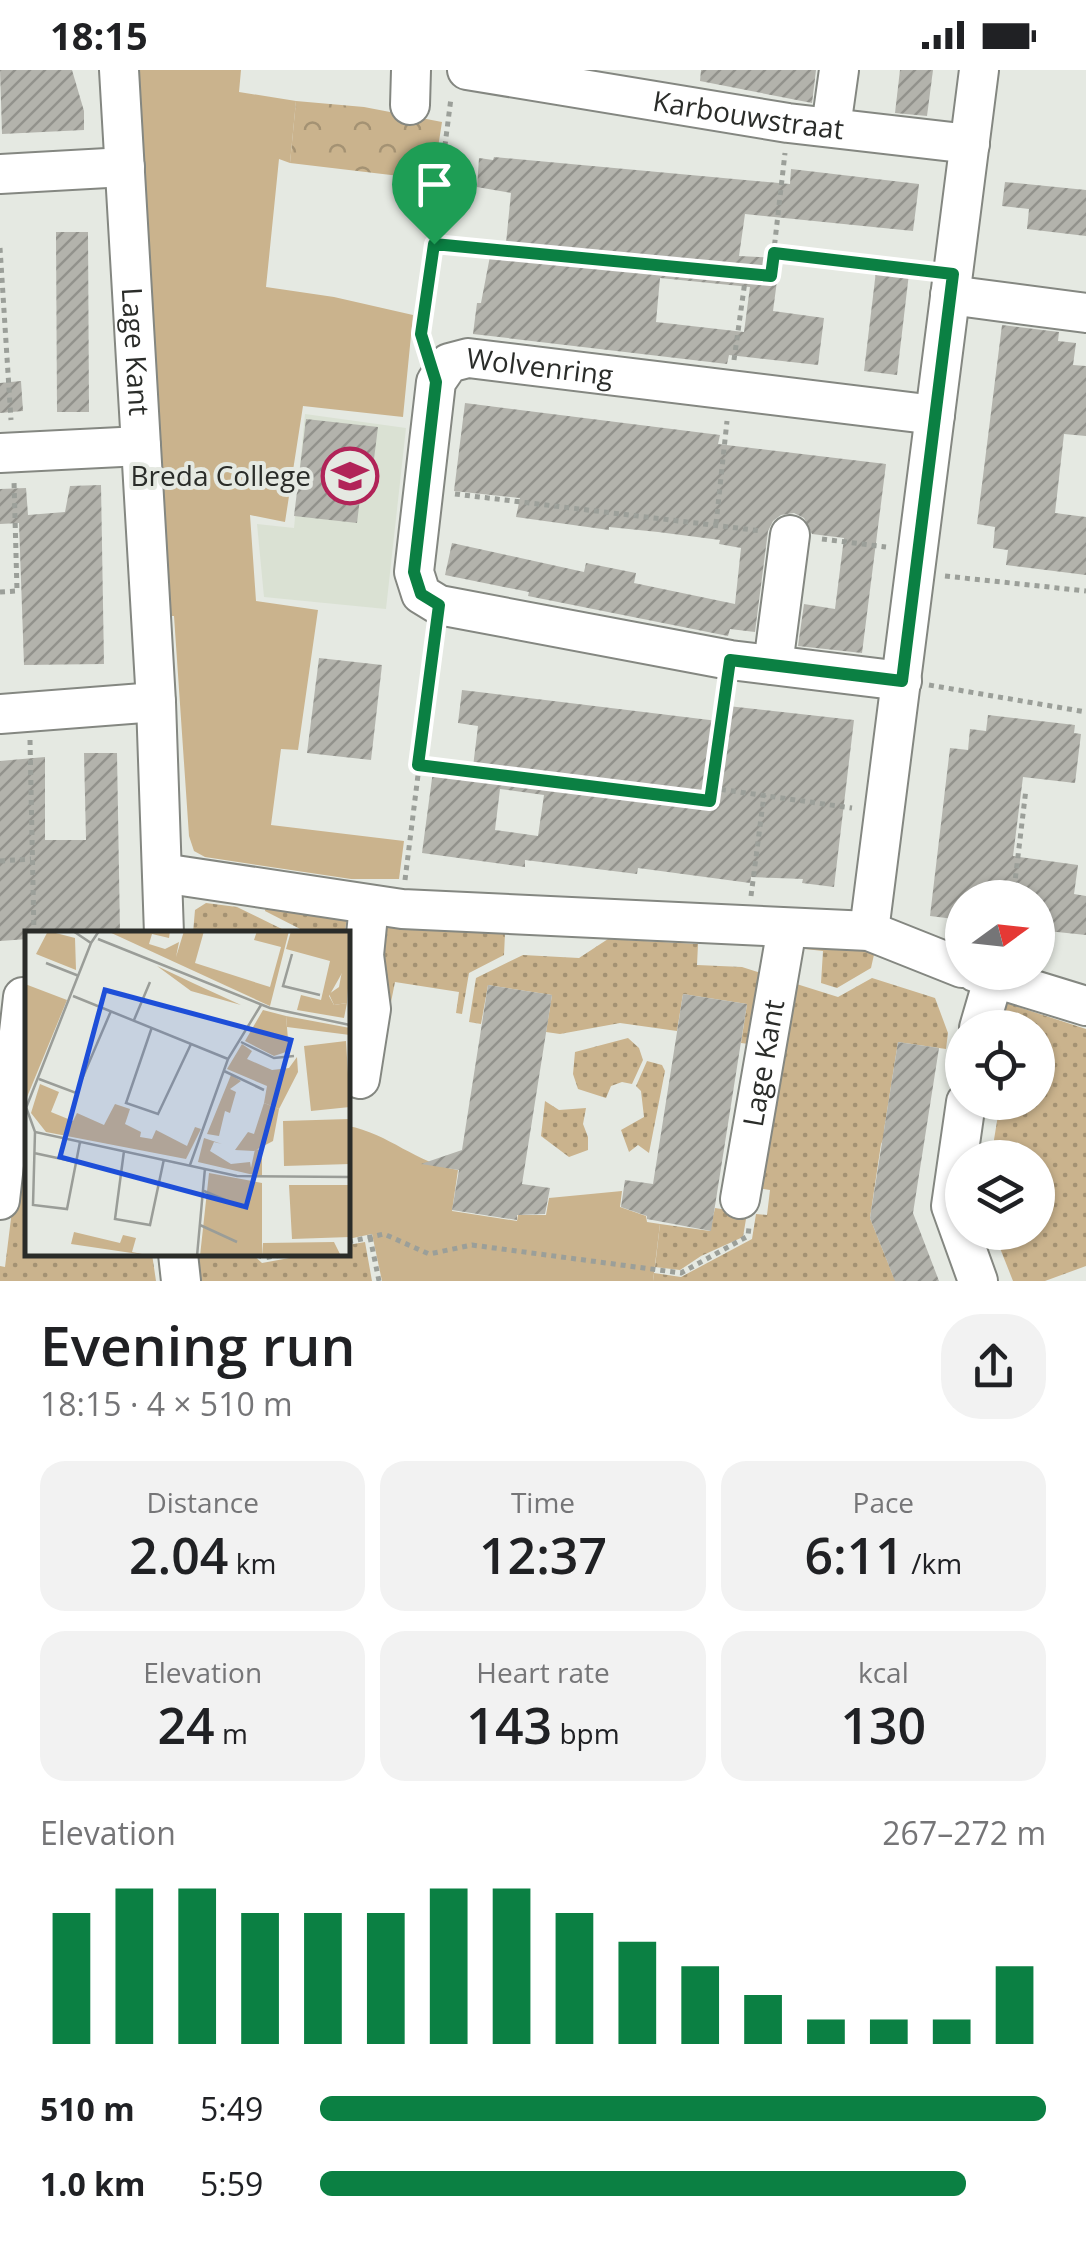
<!DOCTYPE html>
<meta charset="utf-8">
<style>
:root{--surface:#fff;--page:#f2f2f2;--text:#202124;--muted:#757577;--accent:#0b8043}
body{margin:0;font-family:"Open Sans",sans-serif;background:var(--page);color:var(--text);height:100vh;display:flex;flex-direction:column;font-size:38px;white-space:nowrap}
*{box-sizing:border-box;margin:0}
p{font-size:32px;color:var(--muted)}
.icon{flex:none;width:55px;height:55px;fill:none;stroke:currentColor;stroke-width:2;stroke-linecap:round;stroke-linejoin:round}
.map{position:relative;height:1211px;overflow:hidden}
.drawer{display:flex;flex-direction:column;background:var(--surface);flex:1}
.drawer>*{flex:none}
.needle{width:65px;rotate:75deg}
.tools{position:absolute;left:945px;top:810px;display:grid;gap:20px}
.tools a{display:grid;place-items:center;width:110px;height:110px;border-radius:50%;background:var(--surface);box-shadow:0 2px 8px #0004;font-size:50px}
.pin{position:absolute;display:grid;place-items:center;width:85px;height:85px;color:#fff;margin:-102px -42px;border-radius:50% 50% 50% 0;rotate:-45deg;box-shadow:0 0 10px #0007}
.pin .icon{rotate:45deg}
.round{display:grid;place-items:center;flex:none;width:105px;height:105px;border-radius:40px;background:var(--page)}
.summary{display:flex;align-items:center;justify-content:space-between;height:170px;padding:0 40px}
h1{font-size:55px;font-weight:600;line-height:75px}
.figures{display:grid;grid-template-columns:repeat(3,1fr);gap:15px;height:170px;padding:10px 40px}
.figures div{display:grid;align-content:center;border-radius:25px;background:var(--page);text-align:center}
.figures b{font-size:50px;font-weight:600}
.figures small{font-size:28px;font-weight:400}
.figures p{font-size:28px}
.chart{height:280px;padding:20px 40px}
.chart p{display:flex;justify-content:space-between}
.chart svg{width:100%;height:180px;margin-top:10px;stroke:var(--accent);stroke-width:6}
ul{padding:0 40px;list-style:none;font-size:32px}
li{display:grid;grid-template-columns:160px 120px 1fr;align-items:center;height:75px}
li i{height:25px;border-radius:12px;background:var(--accent)}
.status{display:flex;justify-content:space-between;align-items:center;height:70px;padding:0 50px;background:var(--surface);direction:ltr}
.status svg{height:28px;fill:currentColor}
.map>svg:first-child{display:block}
.built{fill:#dae1d3}
.grass{fill:url(#grass-dots)}
.forest{fill:url(#forest-crowns)}
.garden{fill:#cab38d}
.building{fill:url(#building-hatch);fill-rule:evenodd}
.lines{fill:none;stroke-linecap:round;stroke-linejoin:round}
.minor-casing{stroke:#848781;stroke-width:42}
.path{stroke:#9b9f99;stroke-width:5;stroke-dasharray:5 5;stroke-linecap:butt}
.minor{stroke:#fff;stroke-width:38}
.route-casing{stroke:#fff;stroke-width:20}
.route{stroke:#0b8043;stroke-width:12}
.labels{text-anchor:middle;stroke-width:8;stroke-linejoin:round;paint-order:stroke}
.street-label{font-size:28px;fill:#2a2c29;stroke:#e5e9e2}
.poi-label{font-size:28px;fill:#2a2c29;stroke:#e5e9e2;text-anchor:end}
.inset-road{fill:none;stroke:#9a9d98;stroke-width:2.5}
.view{fill:#1d4ed8;fill-opacity:0.15;stroke:#1d4ed8;stroke-width:5}
.inset-edge{fill:none;stroke:#2a2c29;stroke-width:5}
</style>
<div class="status"><b>18:15</b><svg viewBox="0 0 49 12"><path d="M0 12V9h3v3zM5 12V6h3v6zM10 12V3h3v9zM15 12V0h3v12zM26 1h20v11H26zM47 4h2v5h-2z"/></svg></div>
<div class="map">
<svg width="1086" height="1211" viewBox="0 0 1086 1211">
<defs>
<pattern id="grass-dots" width="8" height="8" patternUnits="userSpaceOnUse" patternTransform="scale(2.5)"><rect width="8" height="8" fill="#cab38d"/><path d="M2 2h.1M6 6h.1" fill="none" stroke="#a49273" stroke-width="1.8" stroke-linecap="round"/></pattern>
<pattern id="forest-crowns" width="20" height="18" patternUnits="userSpaceOnUse" patternTransform="scale(2.5)"><rect width="20" height="18" fill="#cab38d"/><path d="M2 6a3 3 0 1 1 6 0M12 15a3 3 0 1 1 6 0" fill="none" stroke="#a49273"/></pattern>
<pattern id="building-hatch" width="6" height="6" patternUnits="userSpaceOnUse" patternTransform="scale(2.5)"><rect width="6" height="6" fill="#b3b3ac"/><path d="M-1 1l2-2M0 6l6-6M5 7l2-2" fill="none" stroke="#92928c"/></pattern>
</defs>
<rect width="100%" height="100%" fill="#e5e9e2"/>
<polygon class="built" points="305,344 406,358 386,539 264,527 257,454 294,458"/>
<g class="grass">
<polygon points="206,833 237,837 290,863 193,863 195,840"/>
<polygon points="266,834 347,844 345,863 308,863 265,841"/>
<polygon points="375,856 505,863 504,885 469,903 462,944 456,943 459,922 395,912 391,932 388,932"/>
<polygon points="608,869 698,874 697,895 742,897 773,907 757,975 741,973 747,934 683,924 677,961 620,953 560,964 546,962 552,925 488,915 481,954 469,952 476,908 523,885 579,888"/>
<polygon points="805,872 875,880 871,898 837,918 821,913 823,881 805,879"/>
<polygon points="872,908 935,928 948,963 946,979 898,972 884,1060 887,1062 881,1074 870,1148 894,1208 898,1211 653,1211 654,1203 681,1207 752,1169 756,1144 767,1145 770,1120 750,1117 787,911 838,927"/>
<polygon points="1003,932 1086,959 1086,1196 1045,1211 1013,1211 994,1163 1038,1162 1038,1088 991,1088 1000,1033 1038,1032 1038,958 993,957"/>
<polygon points="628,968 639,978 643,990 632,1014 622,1012 611,1016 606,1028 578,1019 573,1004 575,982"/>
<polygon points="647,991 662,995 665,1001 649,1083 638,1075 629,1082 621,1060 644,1047 641,1021 636,1016"/>
<polygon points="27,1019 28,1184 152,1184 156,1211 0,1211 0,1196 5,1197"/>
<polygon points="545,1031 559,1040 586,1038 583,1054 588,1067 588,1080 569,1087 541,1066"/>
<polygon points="715,1138 747,1143 743,1167 701,1186 680,1200 655,1197 660,1154 710,1161"/>
<polygon points="365,1172 372,1211 198,1211 193,1184 252,1184 262,1193 311,1184 348,1184 348,1175"/>
</g>
<polygon class="forest" points="296,31 364,37 442,52 433,110 290,93"/>
<g class="garden">
<polygon points="135,0 241,0 239,22 296,31 290,93 279,89 266,217 334,227 413,245 403,347 303,336 285,452 250,445 256,531 318,540 298,680 281,679 271,755 404,771 399,809 351,809 205,787 194,781 189,766 174,546 167,546"/>
<path d="M348,1056C388,1063 417,1094 458,1100L452,1141L517,1151L518,1145H546L549,1128L622,1121L620,1137L646,1146L647,1152L660,1154L653,1211H382L372,1164L348,1169Z"/>
</g>
<g class="building">
<polygon points="0,0 72,0 84,41 84,60 2,64"/>
<polygon points="701,0 816,0 812,33 700,11"/>
<polygon points="900,0 933,0 927,46 895,43"/>
<path d="M494,87L790,114L791,99L919,114L913,161L745,144L739,186L780,188L773,241L824,248L818,295L729,285L727,294L473,264L477,233H481L491,181L505,183L511,123L477,117L479,88L493,90ZM660,208L750,217L744,262L656,252Z"/>
<polygon points="1005,112 1086,120 1086,166 1027,159 1029,139 1002,136"/>
<polygon points="56,162 88,162 89,342 57,342"/>
<polygon points="877,193 910,195 897,305 864,301"/>
<polygon points="1002,255 1059,262 1058,271 1076,273 1073,295 1086,296 1086,366 1064,364 1055,443 1086,447 1086,505 1006,495 1008,480 993,478 995,457 977,454"/>
<polygon points="21,311 23,341 0,343 0,313"/>
<polygon points="465,333 720,365 718,374 886,394 862,583 798,576 804,534 835,539 844,468 812,464 804,448 794,443 781,445 773,451 768,461 755,562 730,559 728,566 528,526 529,522 445,505 452,473 584,502 586,493 636,503 634,513 735,534 741,478 719,474 720,470 658,462 609,457 609,460 516,447 520,428 454,421"/>
<polygon points="306,349 378,357 371,413 362,412 357,453 294,446"/>
<polygon points="101,415 104,594 24,595 19,453 0,454 0,419 26,418 28,445 65,442 70,416"/>
<polygon points="319,588 382,595 371,690 307,683"/>
<path d="M462,620L726,652L728,636L854,650L834,817L802,813L803,809L751,807L750,813L638,798L637,804L525,790V797L422,783L433,701L472,705L478,656L458,653ZM500,719L544,725L538,766L495,760Z"/>
<polygon points="988,645 1075,655 1074,663 1081,664 1075,713 1023,707 1013,786 1078,795 1074,824 1086,826 1086,865 1038,860 1038,828 962,828 962,850 930,846 950,678 968,680 970,659 986,661"/>
<polygon points="84,683 117,683 120,862 30,863 28,869 0,871 0,691 45,687 45,770 86,770"/>
<polygon points="488,915 552,925 522,1114 550,1118 545,1144 517,1145 517,1150 452,1140 459,1100 421,1094 462,1080"/>
<polygon points="683,924 747,934 711,1161 647,1149 647,1146 621,1137 625,1110 653,1114"/>
<polygon points="898,972 939,978 913,1143 939,1211 895,1211 870,1148"/>
</g>
<g class="lines">
<g class="minor-casing">
<g id="minor">
<path id="s1" d="M119,0L156,632L164,864"/>
<path id="s2" d="M467,0L788,53L970,74"/>
<polyline points="410,35 411,0"/>
<polyline points="831,57 839,0"/>
<polyline points="0,104 125,97"/>
<polyline points="950,225 1086,243"/>
<polyline points="0,383 141,376"/>
<polyline points="773,595 790,465"/>
<path id="s3" d="M902,611L730,590L439,535L421,524L414,502L436,312L449,293L468,288L935,345"/>
<polyline points="0,644 156,632"/>
<polyline points="162,803 402,839 869,861 962,898"/>
<polyline points="869,861 979,0"/>
<polyline points="975,902 1086,936"/>
<polyline points="979,958 993,910"/>
<polyline points="360,1009 371,939 364,885 369,835"/>
<polyline points="966,1032 951,1136 978,1211"/>
<path id="s4" d="M740,1129L787,858"/>
<polyline points="0,1130 23,927"/>
<polyline points="178,1184 181,1211"/>
</g>
</g>
<g class="path">
<polyline points="434,174 771,206 785,83"/>
<polyline points="0,178 11,350"/>
<polyline points="774,183 925,201"/>
<polyline points="425,274 421,264 451,28"/>
<polyline points="734,290 746,204"/>
<polyline points="455,424 762,461"/>
<polyline points="716,454 727,351"/>
<polyline points="822,469 886,477"/>
<polyline points="945,506 1086,521"/>
<polyline points="0,522 17,521 14,411"/>
<polyline points="929,615 1086,642"/>
<polyline points="30,670 34,864"/>
<polyline points="418,695 711,731 725,622"/>
<polyline points="711,718 852,738"/>
<polyline points="0,791 31,789"/>
<polyline points="405,810 435,568"/>
<polyline points="751,826 764,725"/>
<polyline points="1013,828 1026,719"/>
<polyline points="370,1167 379,1211"/>
<polyline points="348,1172 384,1164 429,1184 472,1175 681,1203 748,1166 749,1157"/>
<polyline points="258,1184 263,1188 288,1184"/>
</g>
<use href="#minor" class="minor"/>
</g>
<g class="lines">
<g class="route-casing">
<polygon id="route" points="434,174 771,206 774,183 953,204 902,611 730,590 710,731 418,695 439,535 421,524 414,502 436,312 421,264"/>
</g>
<use href="#route" class="route"/>
</g>
<defs>
<g id="school-ring" transform="scale(2.875)"><circle r="9.5" fill="#e5e9e2" stroke="#b12358" stroke-width="1.5"/><path d="M0-5L7-2L0 1L-7-2ZM-4 1L0 2.5L4 1V4Q0 6-4 4Z" fill="#b12358"/></g>
</defs>
<g fill-rule="evenodd">
<use href="#school-ring" x="350" y="406"/>
</g>
<g class="labels">
<g class="street-label">
<text dy="10" stroke="none"><textPath href="#s2" startOffset="285">Karbouwstraat</textPath></text>
<text dy="10" stroke="none"><textPath href="#s1" startOffset="282">Lage Kant</textPath></text>
<text dy="10" stroke="none"><textPath href="#s3" startOffset="820">Wolvenring</textPath></text>
<text dy="10" stroke="none"><textPath href="#s4" startOffset="138">Lage Kant</textPath></text>
</g>
<g class="poi-label">
<text x="311" y="416">Breda College</text>
</g>
</g>
<g transform="translate(25 861)">
<rect width="325" height="325" fill="#e5e9e2"/>
<path d="M82,0H145L144,7L127,3L124,13L140,18L154,11L151,26L159,0H179L170,32L245,56L256,16L229,9L232,0H264L245,75ZM266,0H325V28L304,65L309,74L322,72L319,87L272,79L276,64L296,69L305,30L261,18ZM132,35L170,53L216,74L166,60ZM238,79L261,85L264,120L249,125L220,110ZM217,113L227,120L222,128L247,139L264,137L272,126L273,141L254,178L239,172L242,155L202,138ZM206,144L216,150L205,158L211,161L205,182L200,180L194,205L182,203ZM179,207L197,213L189,211L185,220L206,233L225,231L226,237L230,218L237,219V246L173,231ZM184,242L237,252V325H175ZM49,301L95,312L98,304L111,307L107,321L127,325L46,313Z" fill="#cab38d"/>
<path d="M23,0L50,7L51,39L11,23ZM325,28L322,72L309,74L304,63L314,56L319,29ZM0,53L42,69L0,171ZM261,85L325,97V104L262,96Z" fill="#cab38d"/>
<path d="M321,110L325,176L286,180L279,115ZM15,153L34,161L26,181L48,190L52,182L79,194L90,173L105,178L100,193L116,201L115,206L127,208L131,199L162,215L170,196L176,198L161,228L21,201L6,182ZM239,172L254,178L248,210L229,220L210,219L223,201L229,203ZM324,188L325,233L259,235L258,190ZM264,254H325V306L267,308ZM309,311L316,325H237L238,312Z" fill="#cab38d"/>
<path class="inset-road" d="M48,0L66,12L74,0M73,8L245,77L325,94M267,23L258,55L295,64M21,32L54,45M48,65L203,128M109,89L125,51M127,96L101,172L133,183L166,113M216,111L249,127L269,125M199,140L239,159M14,148L51,162L86,80M1,176L10,201L212,245L325,246M1,177L66,12M10,201L8,274L42,278L55,211M99,220L90,288L125,294L139,228M9,222L51,231M165,234L203,128L236,74M179,260L217,276M175,294L212,311M172,325L180,237"/>
<path class="view" d="M80,59L266,109L221,276L35,226Z"/>
<rect width="325" height="325" class="inset-edge"/>
</g>
</svg>
<div class="tools">
<a><svg class="needle" viewBox="-14 -14 28 28"><path d="M0-13l5 13h-10z" fill="#e53935"/><path d="M0 13l5-13h-10z" fill="#757577"/></svg></a>
<a><svg class="icon" aria-label="locate" viewBox="0 0 24 24"><circle cx="12" cy="12" r="6"/><path d="M12 2v4M12 18v4M2 12h4M18 12h4"/></svg></a>
<a><svg class="icon" aria-label="layers" viewBox="0 0 24 24"><path d="M12 4l9 5-9 5-9-5zM3 14l9 5 9-5"/></svg></a>
</div>
<div class="pin" style="left:434px;top:174px;background:#1e9e55"><svg class="icon" aria-label="arrive" viewBox="0 0 24 24"><path d="M6 21V4h12l-3 4 3 4H6"/></svg></div>
</div>
<section class="drawer">
<div class="summary"><div><h1>Evening run</h1><p>18:15 · 4 × 510 m</p></div><a class="round"><svg class="icon" aria-label="share" viewBox="0 0 24 24"><path d="M12 15V3M7 8l5-5 5 5M5 13v7h14v-7"/></svg></a></div>
<div class="figures">
<div><p>Distance</p><b>2.04<small> km</small></b></div>
<div><p>Time</p><b>12:37</b></div>
<div><p>Pace</p><b>6:11<small> /km</small></b></div>
</div>
<div class="figures">
<div><p>Elevation</p><b>24<small> m</small></b></div>
<div><p>Heart rate</p><b>143<small> bpm</small></b></div>
<div><p>kcal</p><b>130</b></div>
</div>
<div class="chart"><p><span>Elevation</span>267–272 m</p>
<svg viewBox="0 0 160 44" preserveAspectRatio="none"><path d="M5 44V12M15 44V6M25 44V6M35 44V12M45 44V12M55 44V12M65 44V6M75 44V6M85 44V12M95 44V19M105 44V25M115 44V32M125 44V38M135 44V38M145 44V38M155 44V25"/></svg>
</div>
<ul>
<li><b>510 m</b>5:49<i style="width:100%"></i></li>
<li><b>1.0 km</b>5:59<i style="width:89%"></i></li>
</ul>
</section>
